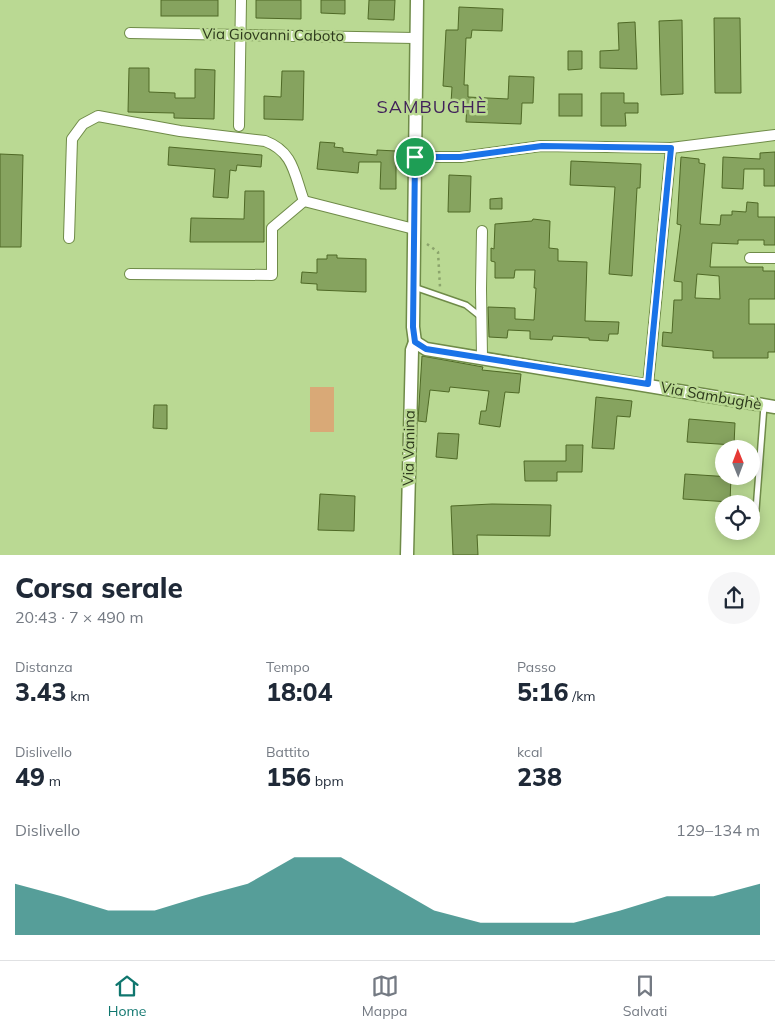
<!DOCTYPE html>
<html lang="it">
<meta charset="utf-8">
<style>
:root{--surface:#fff;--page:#f6f6f7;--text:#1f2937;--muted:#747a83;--line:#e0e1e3;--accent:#0f766e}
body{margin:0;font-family:Mulish,sans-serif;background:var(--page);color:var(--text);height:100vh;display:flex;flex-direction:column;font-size:19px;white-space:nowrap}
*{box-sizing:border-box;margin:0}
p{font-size:16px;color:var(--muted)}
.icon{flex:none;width:28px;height:28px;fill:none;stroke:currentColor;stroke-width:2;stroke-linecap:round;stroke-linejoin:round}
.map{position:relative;height:555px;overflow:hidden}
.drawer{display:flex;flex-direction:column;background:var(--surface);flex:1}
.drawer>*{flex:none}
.needle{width:32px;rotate:359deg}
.tools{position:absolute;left:715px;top:440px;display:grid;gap:10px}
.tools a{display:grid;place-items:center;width:45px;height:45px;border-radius:50%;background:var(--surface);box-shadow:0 2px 12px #0003;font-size:25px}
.pin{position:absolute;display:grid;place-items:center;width:42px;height:42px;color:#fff;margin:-21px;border:2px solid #fff;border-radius:50%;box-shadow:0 1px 5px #0007}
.round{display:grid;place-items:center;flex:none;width:52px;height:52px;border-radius:26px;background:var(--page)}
.headline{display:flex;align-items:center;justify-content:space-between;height:85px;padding:0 15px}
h1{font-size:28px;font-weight:800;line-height:38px}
.figures{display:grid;grid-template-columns:repeat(3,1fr);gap:8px;height:85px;padding:5px 15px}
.figures div{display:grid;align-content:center}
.figures b{font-size:25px;font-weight:800}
.figures small{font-size:14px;font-weight:400}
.figures p{font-size:14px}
.chart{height:140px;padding:10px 15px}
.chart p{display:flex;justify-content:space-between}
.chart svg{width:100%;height:90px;margin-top:5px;fill:var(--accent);opacity:.7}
.tabs{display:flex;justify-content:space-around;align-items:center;height:70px;border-top:1px solid var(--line);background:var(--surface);font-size:14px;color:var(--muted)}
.tabs a{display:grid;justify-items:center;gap:2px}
.tabs .selected{color:var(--accent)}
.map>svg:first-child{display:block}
.green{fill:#d9a977}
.building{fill:#86a35f;stroke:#4f6926;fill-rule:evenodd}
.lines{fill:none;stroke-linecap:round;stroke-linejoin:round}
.service-casing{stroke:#6f8b48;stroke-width:8}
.minor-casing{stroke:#6f8b48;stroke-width:12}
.tertiary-casing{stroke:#6f8b48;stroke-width:15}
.path{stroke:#8ba46c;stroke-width:2.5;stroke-dasharray:2.5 4;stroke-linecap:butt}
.service{stroke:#fff;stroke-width:5}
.minor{stroke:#fff;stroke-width:10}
.tertiary{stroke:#fff;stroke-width:12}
.route-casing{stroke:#fff;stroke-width:10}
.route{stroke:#1a73e8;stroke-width:6}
.labels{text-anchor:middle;stroke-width:5;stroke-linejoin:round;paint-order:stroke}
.street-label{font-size:15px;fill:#2d391c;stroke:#bad993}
.quarter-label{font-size:18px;letter-spacing:1px;fill:#41215a;stroke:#bad993}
</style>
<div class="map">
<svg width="775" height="555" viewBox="0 0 775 555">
<rect width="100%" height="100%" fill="#bad993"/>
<rect class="green" x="310" y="387" width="24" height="45"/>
<g class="building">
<rect x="161" y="0" width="57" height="16"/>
<polygon points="256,0 301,0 301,19 256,18"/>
<polygon points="321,0 345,0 345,14 321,13"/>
<polygon points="369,0 395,0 394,20 368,19"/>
<polygon points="459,7 503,9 502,31 472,30 471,38 466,38 464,85 468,85 468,97 508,99 509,76 534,77 533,103 522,103 521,124 466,122 467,104 451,103 452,87 443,86 446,30 458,30"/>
<polygon points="714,18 740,18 741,93 715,93"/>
<polygon points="682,20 683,94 661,95 659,21"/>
<polygon points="635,22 637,69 600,68 600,51 619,50 618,23"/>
<polygon points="568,51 582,51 582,69 568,70"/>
<polygon points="129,68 149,68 149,92 175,93 175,98 195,98 195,69 215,70 214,119 174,118 174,113 128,112"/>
<polygon points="282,71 304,71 303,120 264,119 264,96 281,97"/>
<polygon points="601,93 624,93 624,103 638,103 638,113 625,113 626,126 601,126"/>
<rect x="559" y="94" width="23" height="22"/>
<polygon points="320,142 335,143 334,147 343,148 343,152 377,155 377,150 396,151 396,189 380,189 381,162 359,162 358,173 317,169"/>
<polygon points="169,147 262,155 261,167 237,165 236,171 230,170 228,198 213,197 215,169 168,165"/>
<polygon points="775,152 775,186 764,186 764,169 744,169 743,189 722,188 723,157 760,159 760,153"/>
<polygon points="0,154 23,155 21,247 0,247"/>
<path d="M681,157L699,159V163L705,164L700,224L720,225L721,215H732V211L746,212L747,202L758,203V217H775V245H764V240H738V244L712,243L710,267H763V271H775V299H749V324H775V352H768V358H713V351L662,346L663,332L672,333L674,300H682V282L674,281L681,225L677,224ZM697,274L719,276L720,299L695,298Z"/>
<polygon points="571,161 641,164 640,188 637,188 632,276 609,274 615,187 570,185"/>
<polygon points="449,175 471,176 470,212 448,212"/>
<polygon points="245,191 264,191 264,242 190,242 191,218 244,219"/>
<polygon points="502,198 502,209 490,209 490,199"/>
<polygon points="533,219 550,221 549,248 558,249 558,261 587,262 585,321 619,322 618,334 609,334 608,341 589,340 589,338 553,336 552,340 530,339 530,331 508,330 507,338 489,337 488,307 515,308 515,319 534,320 536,288 534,288 535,270 515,270 514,278 495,278 495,262 491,261 491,248 494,249 495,224 532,221"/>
<polygon points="327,255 337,255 337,258 366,259 366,292 317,290 317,284 301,283 302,272 317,273 317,259 327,259"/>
<polygon points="422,356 483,367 482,370 521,374 519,393 505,392 500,427 479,424 481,411 486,411 489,391 450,387 449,392 430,390 426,422 418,421"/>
<polygon points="596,397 632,401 630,417 617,416 614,449 592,448"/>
<polygon points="154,405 167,405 167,429 153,428"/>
<polygon points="689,419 735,423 734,445 687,442"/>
<polygon points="438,433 459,434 457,459 436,457"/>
<polygon points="566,445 583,445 582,472 557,472 557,481 525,481 524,461 566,461"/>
<polygon points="685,474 731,477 730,502 683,499"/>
<polygon points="320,494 355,496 354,531 318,530"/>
<polygon points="492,504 551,505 550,536 477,535 478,555 453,555 451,506"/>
</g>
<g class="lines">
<g class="service-casing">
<g id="service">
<polyline points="414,287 466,305 481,317"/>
<polyline points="756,510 764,406"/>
</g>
</g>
<g class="minor-casing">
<g id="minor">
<polyline points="130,33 415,38"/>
<polyline points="239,126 241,0"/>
<polyline points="415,157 461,157 541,146 671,148 775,135"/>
<polyline points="304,201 414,229"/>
<polyline points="482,231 481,289 482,357"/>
<path d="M69,238L72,139L83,124L98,116L180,131L265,141C294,152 294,174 304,201"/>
<polyline points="750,258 775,258"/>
<polyline points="130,274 272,275 272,228 304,201"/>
<polyline points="648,385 671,148"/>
</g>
</g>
<g class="tertiary-casing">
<g id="tertiary">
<polyline points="415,342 426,349 775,407"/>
<polyline points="415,342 413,327 417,0"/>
<polyline points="407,555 412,350 415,342"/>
</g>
</g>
<polyline class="path" points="427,244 438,252 440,287"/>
<use href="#service" class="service"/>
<use href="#minor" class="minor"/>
<use href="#tertiary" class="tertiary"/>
</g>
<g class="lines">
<g class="route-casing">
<polygon id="route" points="542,146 671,148 648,384 426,349 415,342 413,327 415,157 460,157"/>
</g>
<use href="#route" class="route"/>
</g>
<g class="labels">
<g class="street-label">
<text transform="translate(273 35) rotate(1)" y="5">Via Giovanni Caboto</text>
<text transform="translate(711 396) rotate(10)" y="5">Via Sambughè</text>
<text transform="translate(409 448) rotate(-89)" y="5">Via Vanina</text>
</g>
<g class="quarter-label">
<text x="432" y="113">SAMBUGHÈ</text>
</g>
</g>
</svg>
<div class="tools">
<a><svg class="needle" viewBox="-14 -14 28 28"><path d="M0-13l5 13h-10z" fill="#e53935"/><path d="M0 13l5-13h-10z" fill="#747a83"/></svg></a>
<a><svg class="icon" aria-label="locate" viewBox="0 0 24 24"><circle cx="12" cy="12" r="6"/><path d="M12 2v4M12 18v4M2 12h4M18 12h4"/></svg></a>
</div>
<div class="pin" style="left:415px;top:157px;background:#1e9e55"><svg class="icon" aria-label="arrive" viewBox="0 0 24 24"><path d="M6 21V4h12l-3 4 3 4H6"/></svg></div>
</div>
<section class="drawer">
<div class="headline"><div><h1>Corsa serale</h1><p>20:43 · 7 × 490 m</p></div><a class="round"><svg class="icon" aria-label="share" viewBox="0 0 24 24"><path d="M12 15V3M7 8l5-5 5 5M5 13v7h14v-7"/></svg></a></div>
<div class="figures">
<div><p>Distanza</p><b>3.43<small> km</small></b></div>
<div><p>Tempo</p><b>18:04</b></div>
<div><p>Passo</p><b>5:16<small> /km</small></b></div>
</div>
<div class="figures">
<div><p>Dislivello</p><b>49<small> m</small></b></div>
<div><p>Battito</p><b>156<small> bpm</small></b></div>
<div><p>kcal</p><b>238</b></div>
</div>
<div class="chart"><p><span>Dislivello</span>129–134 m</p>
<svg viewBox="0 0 160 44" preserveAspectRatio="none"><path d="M0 44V19L10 25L20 32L30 32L40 25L50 19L60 6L70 6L80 19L90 32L100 38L110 38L120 38L130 32L140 25L150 25L160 19V44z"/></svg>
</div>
</section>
<nav class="tabs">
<a class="selected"><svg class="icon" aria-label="home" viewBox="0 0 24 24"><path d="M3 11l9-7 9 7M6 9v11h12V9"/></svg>Home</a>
<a><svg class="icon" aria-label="map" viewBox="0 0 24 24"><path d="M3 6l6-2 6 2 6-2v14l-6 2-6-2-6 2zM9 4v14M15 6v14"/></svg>Mappa</a>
<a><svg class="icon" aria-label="saved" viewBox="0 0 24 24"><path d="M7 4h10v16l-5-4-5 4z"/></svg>Salvati</a>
</nav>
